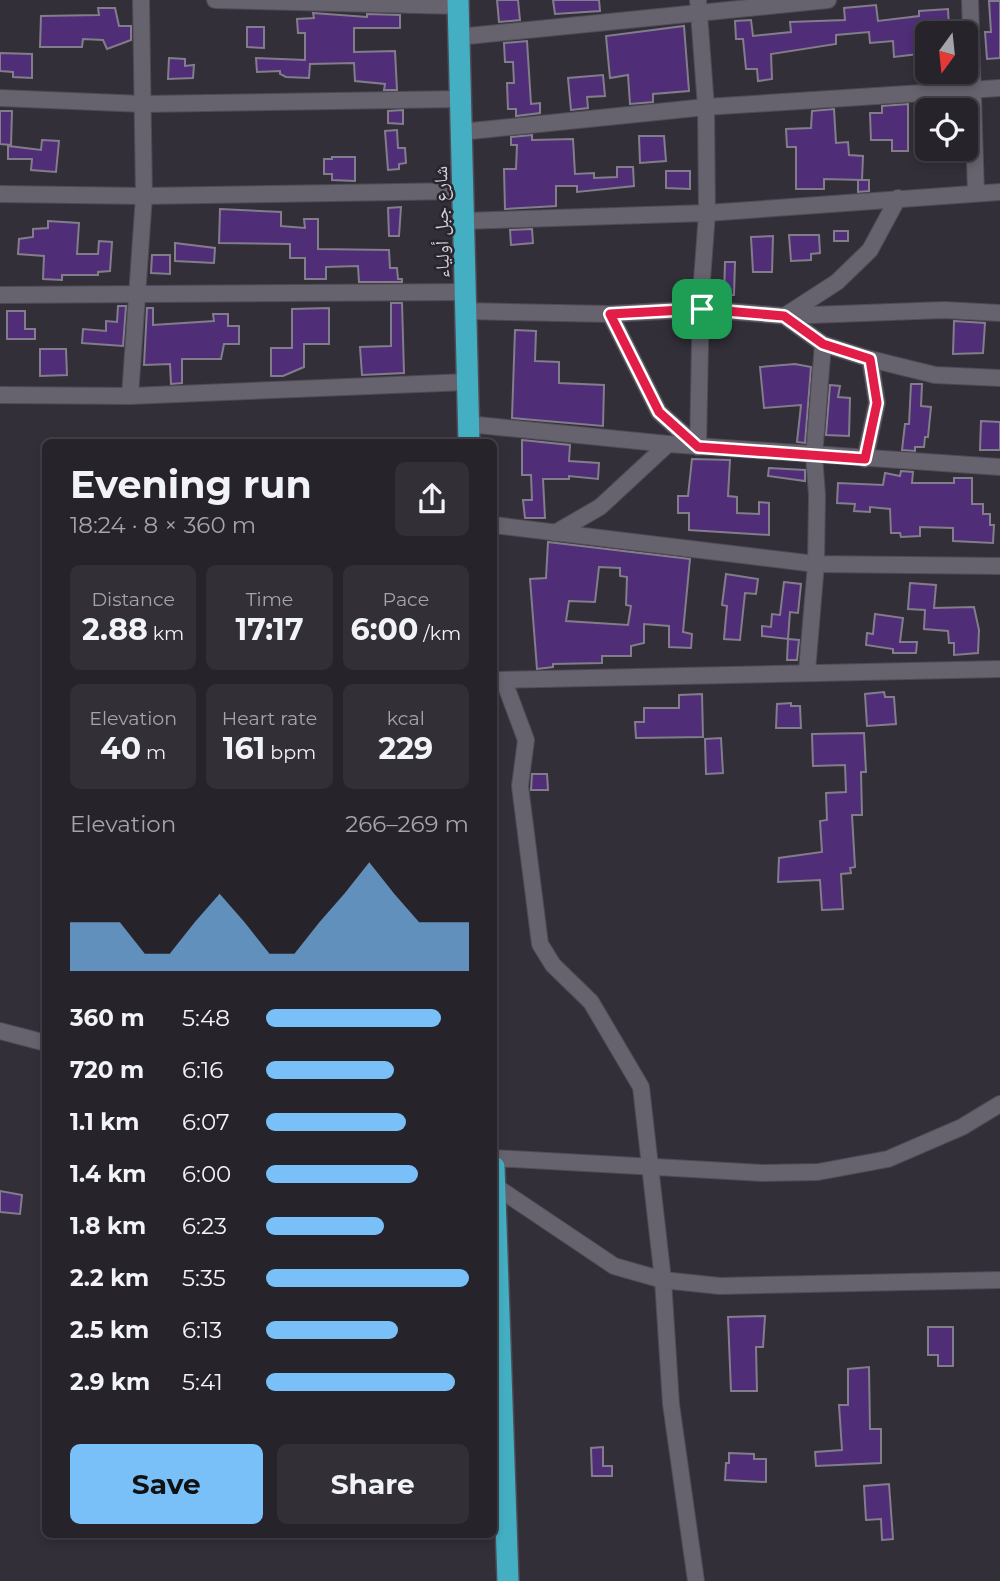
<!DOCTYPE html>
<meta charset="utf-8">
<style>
:root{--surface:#26232b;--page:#322f37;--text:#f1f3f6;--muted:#a4a4a9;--line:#424047;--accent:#79bff8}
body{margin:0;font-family:Montserrat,"Noto Naskh Arabic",sans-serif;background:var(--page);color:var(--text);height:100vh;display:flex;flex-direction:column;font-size:26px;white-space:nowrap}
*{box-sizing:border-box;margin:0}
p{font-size:23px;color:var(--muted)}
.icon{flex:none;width:38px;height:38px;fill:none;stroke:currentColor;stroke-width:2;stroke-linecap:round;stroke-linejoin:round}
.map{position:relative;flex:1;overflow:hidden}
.sheet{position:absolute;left:42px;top:439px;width:455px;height:1099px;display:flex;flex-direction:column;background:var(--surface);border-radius:10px;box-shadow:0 4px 10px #0003,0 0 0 2px var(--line)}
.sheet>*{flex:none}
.needle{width:46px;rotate:195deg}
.buttons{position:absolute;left:915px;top:21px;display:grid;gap:14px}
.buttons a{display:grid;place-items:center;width:63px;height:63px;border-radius:10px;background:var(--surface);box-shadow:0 4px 10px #0003,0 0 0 2px var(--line);font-size:35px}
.pin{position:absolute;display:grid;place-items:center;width:60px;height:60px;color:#fff;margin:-30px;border-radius:14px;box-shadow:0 4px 10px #0006}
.round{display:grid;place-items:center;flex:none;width:74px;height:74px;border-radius:10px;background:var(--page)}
.summary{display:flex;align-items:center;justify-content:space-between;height:119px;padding:0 28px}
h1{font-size:38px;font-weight:700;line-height:52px}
.figures{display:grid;grid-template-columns:repeat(3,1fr);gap:10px;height:119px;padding:7px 28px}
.figures div{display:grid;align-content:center;border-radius:10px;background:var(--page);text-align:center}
.figures b{font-size:30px;font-weight:700}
.figures small{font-size:19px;font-weight:400}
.figures p{font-size:19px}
.chart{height:196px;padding:14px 28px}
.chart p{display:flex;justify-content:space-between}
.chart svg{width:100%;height:126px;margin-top:7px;fill:var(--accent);opacity:.7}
.primary-button{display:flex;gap:14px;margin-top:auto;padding:14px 28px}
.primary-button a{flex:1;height:80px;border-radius:10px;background:var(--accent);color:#111;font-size:28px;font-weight:700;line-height:80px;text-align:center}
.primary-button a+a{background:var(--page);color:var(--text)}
ul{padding:0 28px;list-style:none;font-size:23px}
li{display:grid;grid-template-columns:112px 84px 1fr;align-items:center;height:52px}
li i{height:18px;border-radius:9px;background:var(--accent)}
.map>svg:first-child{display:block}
.building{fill:#502d77;stroke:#827d8a;stroke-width:2;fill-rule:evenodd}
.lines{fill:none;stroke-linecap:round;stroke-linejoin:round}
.street-casing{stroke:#4f4b54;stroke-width:18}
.highway-casing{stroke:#4f4b54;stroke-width:24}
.street{stroke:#66626e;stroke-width:16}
.highway{stroke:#44afc3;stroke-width:21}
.route-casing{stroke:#fff;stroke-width:14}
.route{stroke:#e11d48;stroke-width:9}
.labels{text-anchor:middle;stroke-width:5;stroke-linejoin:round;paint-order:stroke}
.street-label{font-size:19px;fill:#d3d0d7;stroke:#29252f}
</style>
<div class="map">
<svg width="1000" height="1581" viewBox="0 0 1000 1581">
<rect width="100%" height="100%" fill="#332f39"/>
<g class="building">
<polygon points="497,0 518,0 520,20 499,22"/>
<polygon points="553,0 599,0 600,11 555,14"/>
<polygon points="989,1 1000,1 1000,58 987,59 985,32 991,32"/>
<polygon points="876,5 878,21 919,16 919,11 948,9 949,27 944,27 945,32 917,38 918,54 894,57 893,41 870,43 869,32 836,35 836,44 771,54 772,79 758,81 757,69 746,69 743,39 736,39 735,21 751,20 753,36 791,32 790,22 845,20 844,8"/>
<polygon points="98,8 115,8 119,26 131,26 131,40 107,49 103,40 83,39 82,47 40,47 41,16 99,15"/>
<polygon points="313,13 367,17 367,14 400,15 400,28 354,28 354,52 395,51 397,90 384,90 385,84 355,81 354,63 310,64 309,78 286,77 280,74 280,71 257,72 256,58 305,60 305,33 298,33 297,19 314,18"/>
<polygon points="684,26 689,91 653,94 653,102 630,104 628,75 610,78 606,36"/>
<polygon points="247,27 264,27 264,48 247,47"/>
<polygon points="527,41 531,104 540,103 540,113 516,116 516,109 508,109 507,83 514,83 513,62 505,62 504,43"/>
<polygon points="0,53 32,54 32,78 13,77 13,72 0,71"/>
<polygon points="169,58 185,59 185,66 194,65 193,78 168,79"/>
<polygon points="603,75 605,96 587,97 588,108 571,110 568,78"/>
<polygon points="908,104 908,151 892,151 892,140 871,140 870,113 882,113 882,106"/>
<polygon points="834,109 836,143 848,142 849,155 863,156 862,180 824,179 824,189 796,189 796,147 787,147 786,129 811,128 812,111"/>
<polygon points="403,110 403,124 388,123 388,111"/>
<polygon points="0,111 12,111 11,145 0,144"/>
<polygon points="397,130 398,148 405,148 406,163 399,164 399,169 388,170 385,131"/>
<polygon points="532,135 532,140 573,139 575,174 594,173 594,178 617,177 617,167 633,167 634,186 577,192 577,186 556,186 556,206 505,209 504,169 516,169 517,145 511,145 511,137"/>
<polygon points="639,136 664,136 666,161 640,163"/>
<polygon points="42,140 59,141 56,172 31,170 32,159 8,159 8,146 41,150"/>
<polygon points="332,157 355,157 355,181 332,180 332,174 324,174 324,159 332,159"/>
<polygon points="666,171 690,171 690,189 666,188"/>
<polygon points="858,180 869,180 869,191 858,192"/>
<polygon points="401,207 399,236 389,236 388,208"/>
<polygon points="220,209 281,212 281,226 305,228 304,219 318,219 318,249 389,250 390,268 397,268 398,279 402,279 402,282 359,282 358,266 326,267 326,279 305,279 305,258 290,258 290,244 219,243"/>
<polygon points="48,221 79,223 77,254 98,254 99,241 112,242 110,271 98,272 98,275 62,275 62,280 43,279 44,256 18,254 19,239 33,237 33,229 48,228"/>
<polygon points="532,229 533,243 511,245 510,230"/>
<rect x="834" y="231" width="14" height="10"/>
<polygon points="789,235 819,235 820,253 811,254 811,260 791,261"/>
<polygon points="773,236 772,272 753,272 751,237"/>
<polygon points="175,243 215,248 214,263 175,261"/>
<polygon points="152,255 170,255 170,274 151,273"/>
<polygon points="725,262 735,262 734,295 724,295"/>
<polygon points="391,303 402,303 404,373 362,375 360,347 391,346"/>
<polygon points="118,306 126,306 123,346 82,343 83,329 106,331 106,321 117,322"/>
<polygon points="147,308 153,308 153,325 214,321 213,314 228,314 228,326 239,326 239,344 224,344 221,359 182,359 182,383 171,384 170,364 144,365"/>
<polygon points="329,308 329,344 304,344 304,367 283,376 271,376 271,348 292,348 292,309"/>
<polygon points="7,311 25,311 25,329 35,329 35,339 7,339"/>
<polygon points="954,321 985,323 983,353 953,354"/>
<polygon points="515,330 536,331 535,361 559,362 559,383 604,385 603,426 512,418"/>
<polygon points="40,349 66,349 67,375 40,376"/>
<polygon points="795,364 811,367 805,443 797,442 801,405 764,408 760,367"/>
<polygon points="911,384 922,384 921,406 931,407 928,437 925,437 924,447 915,447 915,451 902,450 905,424 909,424"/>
<polygon points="830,385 840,386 838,397 850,398 849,436 826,435"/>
<polygon points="981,421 1000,422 1000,450 980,450"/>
<polygon points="522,440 570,445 569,461 599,463 598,479 569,476 569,479 543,479 545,518 525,518 523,500 532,500 531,475 522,475"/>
<polygon points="692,459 730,460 728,496 737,497 737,513 759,514 759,502 769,503 769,535 689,530 689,513 678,513 678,496 688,496"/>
<polygon points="769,468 805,470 805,481 768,476"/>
<polygon points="901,471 913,472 912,483 954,483 954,478 972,478 972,504 983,504 983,514 990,514 990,525 994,525 993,543 953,541 953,528 920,527 920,536 901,537 900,533 891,533 890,509 870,507 870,512 854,511 855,504 837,503 838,483 883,485 885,473 900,476"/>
<path d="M548,542L690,559L683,632L692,634L691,648L669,647V626L644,624V643L631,646V656H602V663L553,664V667L537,669L530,579L546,578ZM599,567L620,568V576L627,577L626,605L631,606L628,625L566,621L569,601L595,602Z"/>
<polygon points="726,574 758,579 756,594 745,593 740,640 724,639 727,606 722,605"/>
<polygon points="784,582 801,584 798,613 790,612 788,639 762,636 762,626 771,627 772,614 780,615"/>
<polygon points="910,583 936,585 934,608 974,607 979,630 978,653 954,655 954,643 949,643 948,631 924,629 925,610 908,609"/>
<polygon points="875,614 903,618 900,642 917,642 916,653 893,653 893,649 866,645 867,633 873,634"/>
<polygon points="788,639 799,640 797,660 787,660"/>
<polygon points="884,692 885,697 894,697 896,724 867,726 865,694"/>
<polygon points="702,694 703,737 636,738 635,722 644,722 644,708 679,708 679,695"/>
<polygon points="791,703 791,706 800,706 801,728 776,728 777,704"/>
<polygon points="864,733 866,772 861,772 862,815 852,815 855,867 850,868 851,873 841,874 843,909 822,910 820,880 778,882 779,858 822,852 820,821 827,820 826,793 846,792 845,765 813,766 812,734"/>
<polygon points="721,738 723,773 706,774 705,739"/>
<polygon points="532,774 547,774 548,790 531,790"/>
<polygon points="0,1191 22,1195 20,1214 0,1212"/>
<polygon points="765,1316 763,1347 756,1347 757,1391 731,1391 728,1317"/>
<polygon points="928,1327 953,1327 953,1366 938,1366 938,1355 928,1355"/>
<polygon points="869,1367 870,1429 881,1429 881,1463 816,1466 815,1452 842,1450 839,1405 848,1405 848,1369"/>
<polygon points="603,1447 603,1466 612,1466 612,1476 592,1476 591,1448"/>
<polygon points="729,1453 754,1454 754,1459 766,1459 766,1482 725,1480 726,1463 729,1463"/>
<polygon points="889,1484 893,1539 882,1540 881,1519 866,1520 864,1486"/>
</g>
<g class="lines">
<g class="street-casing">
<g id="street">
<polyline points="215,0 459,6"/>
<polyline points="698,0 706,107 707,213 701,294 698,447"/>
<polyline points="970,0 976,193"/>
<polyline points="458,37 828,0"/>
<polyline points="0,98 144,104 461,99"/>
<polyline points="461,132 706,107 1000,88"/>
<polyline points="0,194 144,196 462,191"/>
<polyline points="463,221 707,213 1000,192"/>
<polyline points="0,295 465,292"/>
<polyline points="465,311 610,314 702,309 784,316 823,344 870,359 935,375 1000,378"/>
<polyline points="610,314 659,412 698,447"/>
<polyline points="786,315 837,282 870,250 898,198"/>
<polyline points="784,316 944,310 1000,313"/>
<polyline points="0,395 130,396 467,382"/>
<polyline points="130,396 144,196 141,0"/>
<polyline points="468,424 668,444 1000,467"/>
<polyline points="865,459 877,403 870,359"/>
<polyline points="494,525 816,564 1000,566"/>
<polyline points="555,533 600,507 668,444"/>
<polyline points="807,671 816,564 817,495 814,456 823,344"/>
<polyline points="496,680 1000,669"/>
<polyline points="504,681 526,740 520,786 540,944 553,965 591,1002 641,1087 663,1280 671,1404 696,1581"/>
<polyline points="0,1031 46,1043"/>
<polyline points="494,1158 763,1173 818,1172 888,1159 962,1127 1000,1104"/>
<polyline points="495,1186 614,1266 663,1280 720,1286 1000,1280"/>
</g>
</g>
<g class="highway-casing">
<g id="highway">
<polyline points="458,0 469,443"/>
<polyline points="494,1167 508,1581"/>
</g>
</g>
<use href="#street" class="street"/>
<use href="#highway" class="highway"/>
</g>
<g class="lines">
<g class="route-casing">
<polygon id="route" points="702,309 784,316 823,344 870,359 877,403 865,459 698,447 659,412 610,314"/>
</g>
<use href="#route" class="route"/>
</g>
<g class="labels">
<g class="street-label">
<text transform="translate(441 222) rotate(-91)" y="7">شارع جبل أولياء</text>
</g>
</g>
</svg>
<div class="buttons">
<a><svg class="needle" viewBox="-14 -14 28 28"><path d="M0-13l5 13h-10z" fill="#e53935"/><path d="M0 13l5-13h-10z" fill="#a4a4a9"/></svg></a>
<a><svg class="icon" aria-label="locate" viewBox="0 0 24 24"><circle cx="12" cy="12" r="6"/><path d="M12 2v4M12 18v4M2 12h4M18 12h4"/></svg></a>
</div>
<div class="pin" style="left:702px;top:309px;background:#1e9e55"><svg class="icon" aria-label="arrive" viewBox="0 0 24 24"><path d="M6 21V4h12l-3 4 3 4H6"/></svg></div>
<section class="sheet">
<div class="summary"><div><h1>Evening run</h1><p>18:24 · 8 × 360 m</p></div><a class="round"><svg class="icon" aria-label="share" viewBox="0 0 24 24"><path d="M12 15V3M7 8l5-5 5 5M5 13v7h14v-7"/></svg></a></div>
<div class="figures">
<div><p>Distance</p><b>2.88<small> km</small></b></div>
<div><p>Time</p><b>17:17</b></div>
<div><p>Pace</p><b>6:00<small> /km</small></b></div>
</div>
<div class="figures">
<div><p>Elevation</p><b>40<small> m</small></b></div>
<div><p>Heart rate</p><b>161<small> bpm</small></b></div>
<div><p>kcal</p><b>229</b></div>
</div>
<div class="chart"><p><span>Elevation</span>266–269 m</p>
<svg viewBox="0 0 160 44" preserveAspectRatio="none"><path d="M0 44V27L10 27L20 27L30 38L40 38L50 27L60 17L70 27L80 38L90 38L100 27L110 17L120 6L130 17L140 27L150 27L160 27V44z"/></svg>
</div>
<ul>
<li><b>360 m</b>5:48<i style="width:86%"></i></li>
<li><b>720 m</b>6:16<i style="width:63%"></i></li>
<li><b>1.1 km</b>6:07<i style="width:69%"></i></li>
<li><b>1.4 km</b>6:00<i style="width:75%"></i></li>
<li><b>1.8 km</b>6:23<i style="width:58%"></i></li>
<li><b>2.2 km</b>5:35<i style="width:100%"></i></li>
<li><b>2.5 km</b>6:13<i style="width:65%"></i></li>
<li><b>2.9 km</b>5:41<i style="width:93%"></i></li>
</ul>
<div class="primary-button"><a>Save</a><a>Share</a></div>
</section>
</div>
